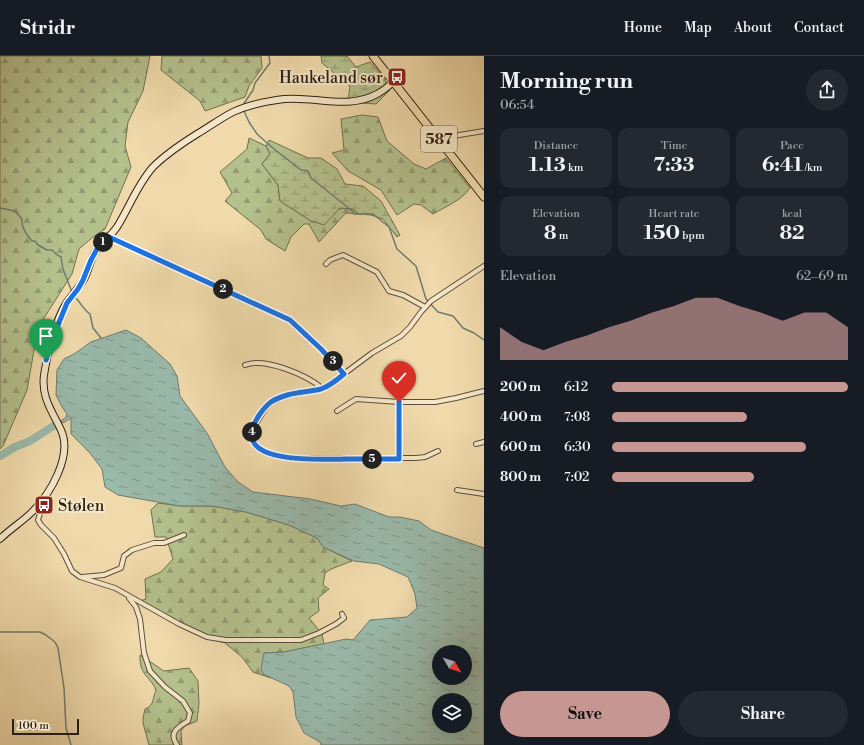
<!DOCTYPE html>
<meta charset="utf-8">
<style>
:root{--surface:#171b24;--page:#242831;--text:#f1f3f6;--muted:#9ea1a6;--line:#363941;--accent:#c59692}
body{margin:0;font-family:"Libre Bodoni",serif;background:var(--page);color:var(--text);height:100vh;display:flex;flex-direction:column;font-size:15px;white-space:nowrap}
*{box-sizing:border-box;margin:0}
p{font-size:13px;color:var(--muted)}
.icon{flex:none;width:22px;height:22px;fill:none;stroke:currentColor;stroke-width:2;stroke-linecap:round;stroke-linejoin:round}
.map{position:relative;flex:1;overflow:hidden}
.drawer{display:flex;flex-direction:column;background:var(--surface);width:380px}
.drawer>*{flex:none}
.needle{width:26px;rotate:129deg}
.tools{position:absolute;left:432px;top:589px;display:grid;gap:8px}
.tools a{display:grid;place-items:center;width:40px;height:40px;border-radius:50%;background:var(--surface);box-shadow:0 4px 16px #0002;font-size:20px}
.scale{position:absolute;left:12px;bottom:10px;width:67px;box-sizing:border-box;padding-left:4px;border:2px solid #2c2015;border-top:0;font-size:11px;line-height:14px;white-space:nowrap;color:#2c2015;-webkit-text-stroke:3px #f5e7c8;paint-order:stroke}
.pin{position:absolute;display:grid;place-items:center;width:34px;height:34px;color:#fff;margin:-41px -17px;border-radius:50% 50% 50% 0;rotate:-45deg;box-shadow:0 0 4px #0007}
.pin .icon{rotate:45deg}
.km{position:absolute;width:20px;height:20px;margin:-10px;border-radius:50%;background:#222;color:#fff;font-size:11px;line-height:20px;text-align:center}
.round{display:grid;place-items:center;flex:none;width:42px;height:42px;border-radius:21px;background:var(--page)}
.summary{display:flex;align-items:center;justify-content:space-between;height:68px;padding:0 16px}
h1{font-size:22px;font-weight:800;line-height:30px}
.stats{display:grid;grid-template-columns:repeat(3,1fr);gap:6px;height:68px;padding:4px 16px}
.stats div{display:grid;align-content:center;border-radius:10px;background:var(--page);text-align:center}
.stats b{font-size:20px;font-weight:800}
.stats small{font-size:11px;font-weight:400}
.stats p{font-size:11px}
.chart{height:112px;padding:8px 16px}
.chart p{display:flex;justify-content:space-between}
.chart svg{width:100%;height:72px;margin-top:4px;fill:var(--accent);opacity:.7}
.action{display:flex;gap:8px;margin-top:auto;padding:8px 16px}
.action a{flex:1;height:46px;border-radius:24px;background:var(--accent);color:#111;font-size:16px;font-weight:800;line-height:46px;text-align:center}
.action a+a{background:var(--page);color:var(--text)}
ul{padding:0 16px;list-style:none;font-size:13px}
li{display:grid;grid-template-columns:64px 48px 1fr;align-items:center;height:30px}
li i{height:10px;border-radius:5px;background:var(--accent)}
header{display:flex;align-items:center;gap:24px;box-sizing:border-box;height:56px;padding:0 20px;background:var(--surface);border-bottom:1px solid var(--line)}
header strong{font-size:19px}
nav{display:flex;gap:22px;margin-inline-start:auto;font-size:14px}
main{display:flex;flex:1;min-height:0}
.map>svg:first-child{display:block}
.forest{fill:url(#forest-firs);stroke:#707051}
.wetland{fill:url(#wetland-marsh);stroke:#707051}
.water{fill:url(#water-ripples);stroke:#6e7c70;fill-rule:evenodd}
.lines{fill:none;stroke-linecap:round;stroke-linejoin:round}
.stream{stroke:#6e7c70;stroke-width:1.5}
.river{stroke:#9abaac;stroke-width:8}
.minor-casing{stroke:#5d4e3a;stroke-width:6}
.secondary-casing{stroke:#2c2015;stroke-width:8}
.primary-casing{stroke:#2c2015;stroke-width:9}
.minor{stroke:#f5e7c8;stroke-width:4}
.secondary{stroke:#f5e7c8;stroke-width:6}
.primary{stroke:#f0daab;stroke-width:7}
.route-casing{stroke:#fff;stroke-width:8}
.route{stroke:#1a73e8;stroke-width:5}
.labels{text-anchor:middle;stroke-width:4;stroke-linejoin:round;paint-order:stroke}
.shield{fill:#f5e7c8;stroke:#685c4b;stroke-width:1}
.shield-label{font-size:15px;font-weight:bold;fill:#2c2015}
.poi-label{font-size:16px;fill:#2c2015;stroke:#f5e7c8;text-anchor:end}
</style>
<header>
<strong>Stridr</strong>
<nav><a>Home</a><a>Map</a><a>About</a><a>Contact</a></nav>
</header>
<main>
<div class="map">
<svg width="484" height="689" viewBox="0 0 484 689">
<defs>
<pattern id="forest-firs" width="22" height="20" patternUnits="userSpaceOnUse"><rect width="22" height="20" fill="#b4c18d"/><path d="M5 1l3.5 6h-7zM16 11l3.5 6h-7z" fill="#939c72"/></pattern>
<pattern id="wetland-marsh" width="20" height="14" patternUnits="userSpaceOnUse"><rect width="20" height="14" fill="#b4c18d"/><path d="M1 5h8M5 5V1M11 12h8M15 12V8" fill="none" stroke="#939c72"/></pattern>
<pattern id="water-ripples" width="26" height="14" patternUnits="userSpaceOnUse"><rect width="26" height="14" fill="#9abaac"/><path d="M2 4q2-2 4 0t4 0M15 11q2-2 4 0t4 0" fill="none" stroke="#7e978b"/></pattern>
</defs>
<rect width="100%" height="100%" fill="#f0daab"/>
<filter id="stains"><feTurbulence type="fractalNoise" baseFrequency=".005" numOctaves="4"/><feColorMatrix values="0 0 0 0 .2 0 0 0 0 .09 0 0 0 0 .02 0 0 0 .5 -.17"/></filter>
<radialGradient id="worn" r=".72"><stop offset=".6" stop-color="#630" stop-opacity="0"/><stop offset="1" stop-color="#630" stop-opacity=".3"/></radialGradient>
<g class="forest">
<polygon points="0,0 150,0 143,35 128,66 125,90 131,111 105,173 93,181 79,193 72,218 44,262 36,283 27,334 3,390 0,393"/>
<polygon points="162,0 261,0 262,12 249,30 245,41 205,55 200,45 161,14"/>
<path d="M362,59L378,61L387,85L414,108L426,113L446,102L470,132C462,144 445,151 433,158L421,149L414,148L397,159L381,134L348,115L332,97L344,94L341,63Z"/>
<path d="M249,82L266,90L270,98L262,108L278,129L280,145L311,165C328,158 342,145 359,158L346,157L319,186L309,168H304L291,181L285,195L266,183L261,174L225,145L232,137L220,116L247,93Z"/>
<polygon points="158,447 180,450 212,450 246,456 289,469 317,482 323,491 352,505 331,513 325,517 323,529 329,533 318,542 319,555 309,562 322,578 324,588 284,596 264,597 263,618 271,622 253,616 242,601 225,587 209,583 137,546 146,543 145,523 161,516 173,503 166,481 155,481 151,454"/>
<path d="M140,599L164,615L189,612L198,625L199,648L197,665L185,670L181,675L182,689H149L143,667V662L145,653C155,649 152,642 156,635C154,626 145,621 142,613C140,609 140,604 140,599Z"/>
</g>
<g class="wetland">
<polygon points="321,0 347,0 356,11 370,6 383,21 390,34 376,48 348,46 350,30 322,7"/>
<polygon points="269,84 308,102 321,102 337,113 345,128 363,130 381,145 400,179 397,181 383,163 371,159 359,158 353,153 340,152 324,169 311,165 280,145 278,129 262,108 270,98 266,90"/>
</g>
<path class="water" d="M126,274L141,282L170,308L177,320L180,340L207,377L225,411L238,426L253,436L310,443L341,450L355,448L389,461H400L419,465L431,474L484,492V689H321L320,686L304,677L296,661L293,636L289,630L263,618L261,612L264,597L284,596L346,583L353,584L370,564L407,561L417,552L415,538L408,521L379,508L354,505L323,491L317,482L289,469L246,456L212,450H180L118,439L105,431L102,413L90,397L71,378V362L63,367L61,365L66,361L67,358L62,351L56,339L57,314L64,303L74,298L91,286ZM439,596H465V622H439ZM439,644H465V670H439Z"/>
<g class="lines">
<g class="stream">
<polyline points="243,49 253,34 255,27 270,7 269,0"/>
<polyline points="244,55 249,66 257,78 274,93 301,114 308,115 311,122 351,154 354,158 373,158 389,171 397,193 416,210 426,243 438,256 453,260 463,272 474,277 484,284"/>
<path d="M0,152L15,155L22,163C21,172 27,179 32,185H35L38,189L47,194H52L56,198L61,201L63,213L72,236"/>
<path d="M75,241C81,247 83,253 90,258L93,272L101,282"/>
<polyline points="0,576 40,576 46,579 55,586 58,592 64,632 66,672 71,689"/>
</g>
<polyline class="river" points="0,400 15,391 30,385 55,369"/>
<g class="minor-casing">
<g id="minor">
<polyline points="442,86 453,80 484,75"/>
<polyline points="109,181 290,264 321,293 344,318"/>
<polyline points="326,208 330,204 343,199 377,216 389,235 403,239 425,251"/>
<path d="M245,309C265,301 306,319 322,332"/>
<polyline points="337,355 356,343 399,346 435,346 456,342 484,335"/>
<polyline points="476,388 484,386"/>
<path d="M438,395L425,401L416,402H292C266,398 239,391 260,361C265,353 269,347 277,343C293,335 313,337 329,329L372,297L401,280L410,271L421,256L431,245L484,210"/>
<polyline points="399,403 399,346"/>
<polyline points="457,434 484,438"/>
<polyline points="40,447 42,451 38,464 41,469 54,482 64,498 72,515 80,521 115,532 179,568 207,581 226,584 301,584 319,577 336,568 344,562 342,558"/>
<polyline points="82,521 104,519 121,512 124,500 132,494 154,487 164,487 184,479"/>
<path d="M129,542L136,551L140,563L144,597L150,615L165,631L183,645L190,657L188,665C178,671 168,677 177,689"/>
</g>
</g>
<g class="secondary-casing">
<path id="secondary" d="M0,483C10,473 22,466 32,456C50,438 73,400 61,374C52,355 41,341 44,319C47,297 55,265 67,246C73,238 79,232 84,223C89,214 90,203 96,195C102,186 111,180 117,171C129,152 137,129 153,111C166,98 181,88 197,78C209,71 221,62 233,56C248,49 268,45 284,43C315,40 348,54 377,38C383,35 389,30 394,25"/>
</g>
<g class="primary-casing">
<polyline id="primary" points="373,0 484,141"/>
</g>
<use href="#minor" class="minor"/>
<use href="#secondary" class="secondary"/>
<use href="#primary" class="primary"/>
</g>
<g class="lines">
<g class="route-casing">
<path id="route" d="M46,304L51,286L67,247L78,233L83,224L91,204L97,193L109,181L290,264L321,293L344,318C337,324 330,330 321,333C305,337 286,336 271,346C264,351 254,365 252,374C244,409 328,403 347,403C364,403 381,403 399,403V346"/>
</g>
<use href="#route" class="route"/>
</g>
<defs>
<g id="bus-square" transform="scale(1)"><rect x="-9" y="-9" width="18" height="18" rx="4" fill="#8f2418" stroke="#f5e7c8"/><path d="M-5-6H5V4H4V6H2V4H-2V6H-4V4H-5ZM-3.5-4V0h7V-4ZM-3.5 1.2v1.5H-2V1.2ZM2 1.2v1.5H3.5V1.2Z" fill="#fff"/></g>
</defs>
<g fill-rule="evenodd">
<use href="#bus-square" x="397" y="21"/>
<use href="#bus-square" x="44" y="449"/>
</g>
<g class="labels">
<rect class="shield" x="421" y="70" width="36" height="26" rx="3"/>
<g class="shield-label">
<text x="439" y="88">587</text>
</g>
<g class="poi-label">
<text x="383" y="27">Haukeland sør</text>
<text x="58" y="455" text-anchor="start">Stølen</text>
</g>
</g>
<rect width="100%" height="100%" filter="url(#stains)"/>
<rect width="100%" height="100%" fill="url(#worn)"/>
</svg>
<div class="tools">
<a><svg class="needle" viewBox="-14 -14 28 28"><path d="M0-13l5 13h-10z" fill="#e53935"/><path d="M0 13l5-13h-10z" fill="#9ea1a6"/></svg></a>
<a><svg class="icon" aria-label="layers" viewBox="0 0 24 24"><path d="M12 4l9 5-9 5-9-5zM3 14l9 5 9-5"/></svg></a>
</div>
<div class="scale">100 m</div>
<div class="pin" style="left:46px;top:304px;background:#1e9e55"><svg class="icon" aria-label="arrive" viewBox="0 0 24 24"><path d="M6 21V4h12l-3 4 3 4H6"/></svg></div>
<div class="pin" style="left:399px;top:346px;background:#d93025"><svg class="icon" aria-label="check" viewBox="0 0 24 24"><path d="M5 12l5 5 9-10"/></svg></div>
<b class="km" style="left:103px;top:186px">1</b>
<b class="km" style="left:223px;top:233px">2</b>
<b class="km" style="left:333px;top:305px">3</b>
<b class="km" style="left:252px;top:376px">4</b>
<b class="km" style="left:372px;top:403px">5</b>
</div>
<section class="drawer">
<div class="summary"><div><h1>Morning run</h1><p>06:54</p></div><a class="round"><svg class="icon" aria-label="share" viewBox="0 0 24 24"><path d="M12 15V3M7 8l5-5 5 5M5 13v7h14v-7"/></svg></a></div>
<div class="stats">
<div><p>Distance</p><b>1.13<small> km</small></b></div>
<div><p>Time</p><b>7:33</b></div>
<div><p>Pace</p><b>6:41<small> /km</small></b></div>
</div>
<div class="stats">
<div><p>Elevation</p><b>8<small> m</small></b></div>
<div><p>Heart rate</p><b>150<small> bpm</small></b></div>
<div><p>kcal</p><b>82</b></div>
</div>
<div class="chart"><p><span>Elevation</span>62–69 m</p>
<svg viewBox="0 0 160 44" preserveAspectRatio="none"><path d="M0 44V24L10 33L20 38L30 33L40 29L50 24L60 20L70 15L80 11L90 6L100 6L110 11L120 15L130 20L140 15L150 15L160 24V44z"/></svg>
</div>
<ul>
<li><b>200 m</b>6:12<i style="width:100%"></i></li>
<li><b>400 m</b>7:08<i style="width:57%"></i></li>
<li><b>600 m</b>6:30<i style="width:82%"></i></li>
<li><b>800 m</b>7:02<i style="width:60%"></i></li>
</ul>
<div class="action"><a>Save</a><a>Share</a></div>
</section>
</main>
